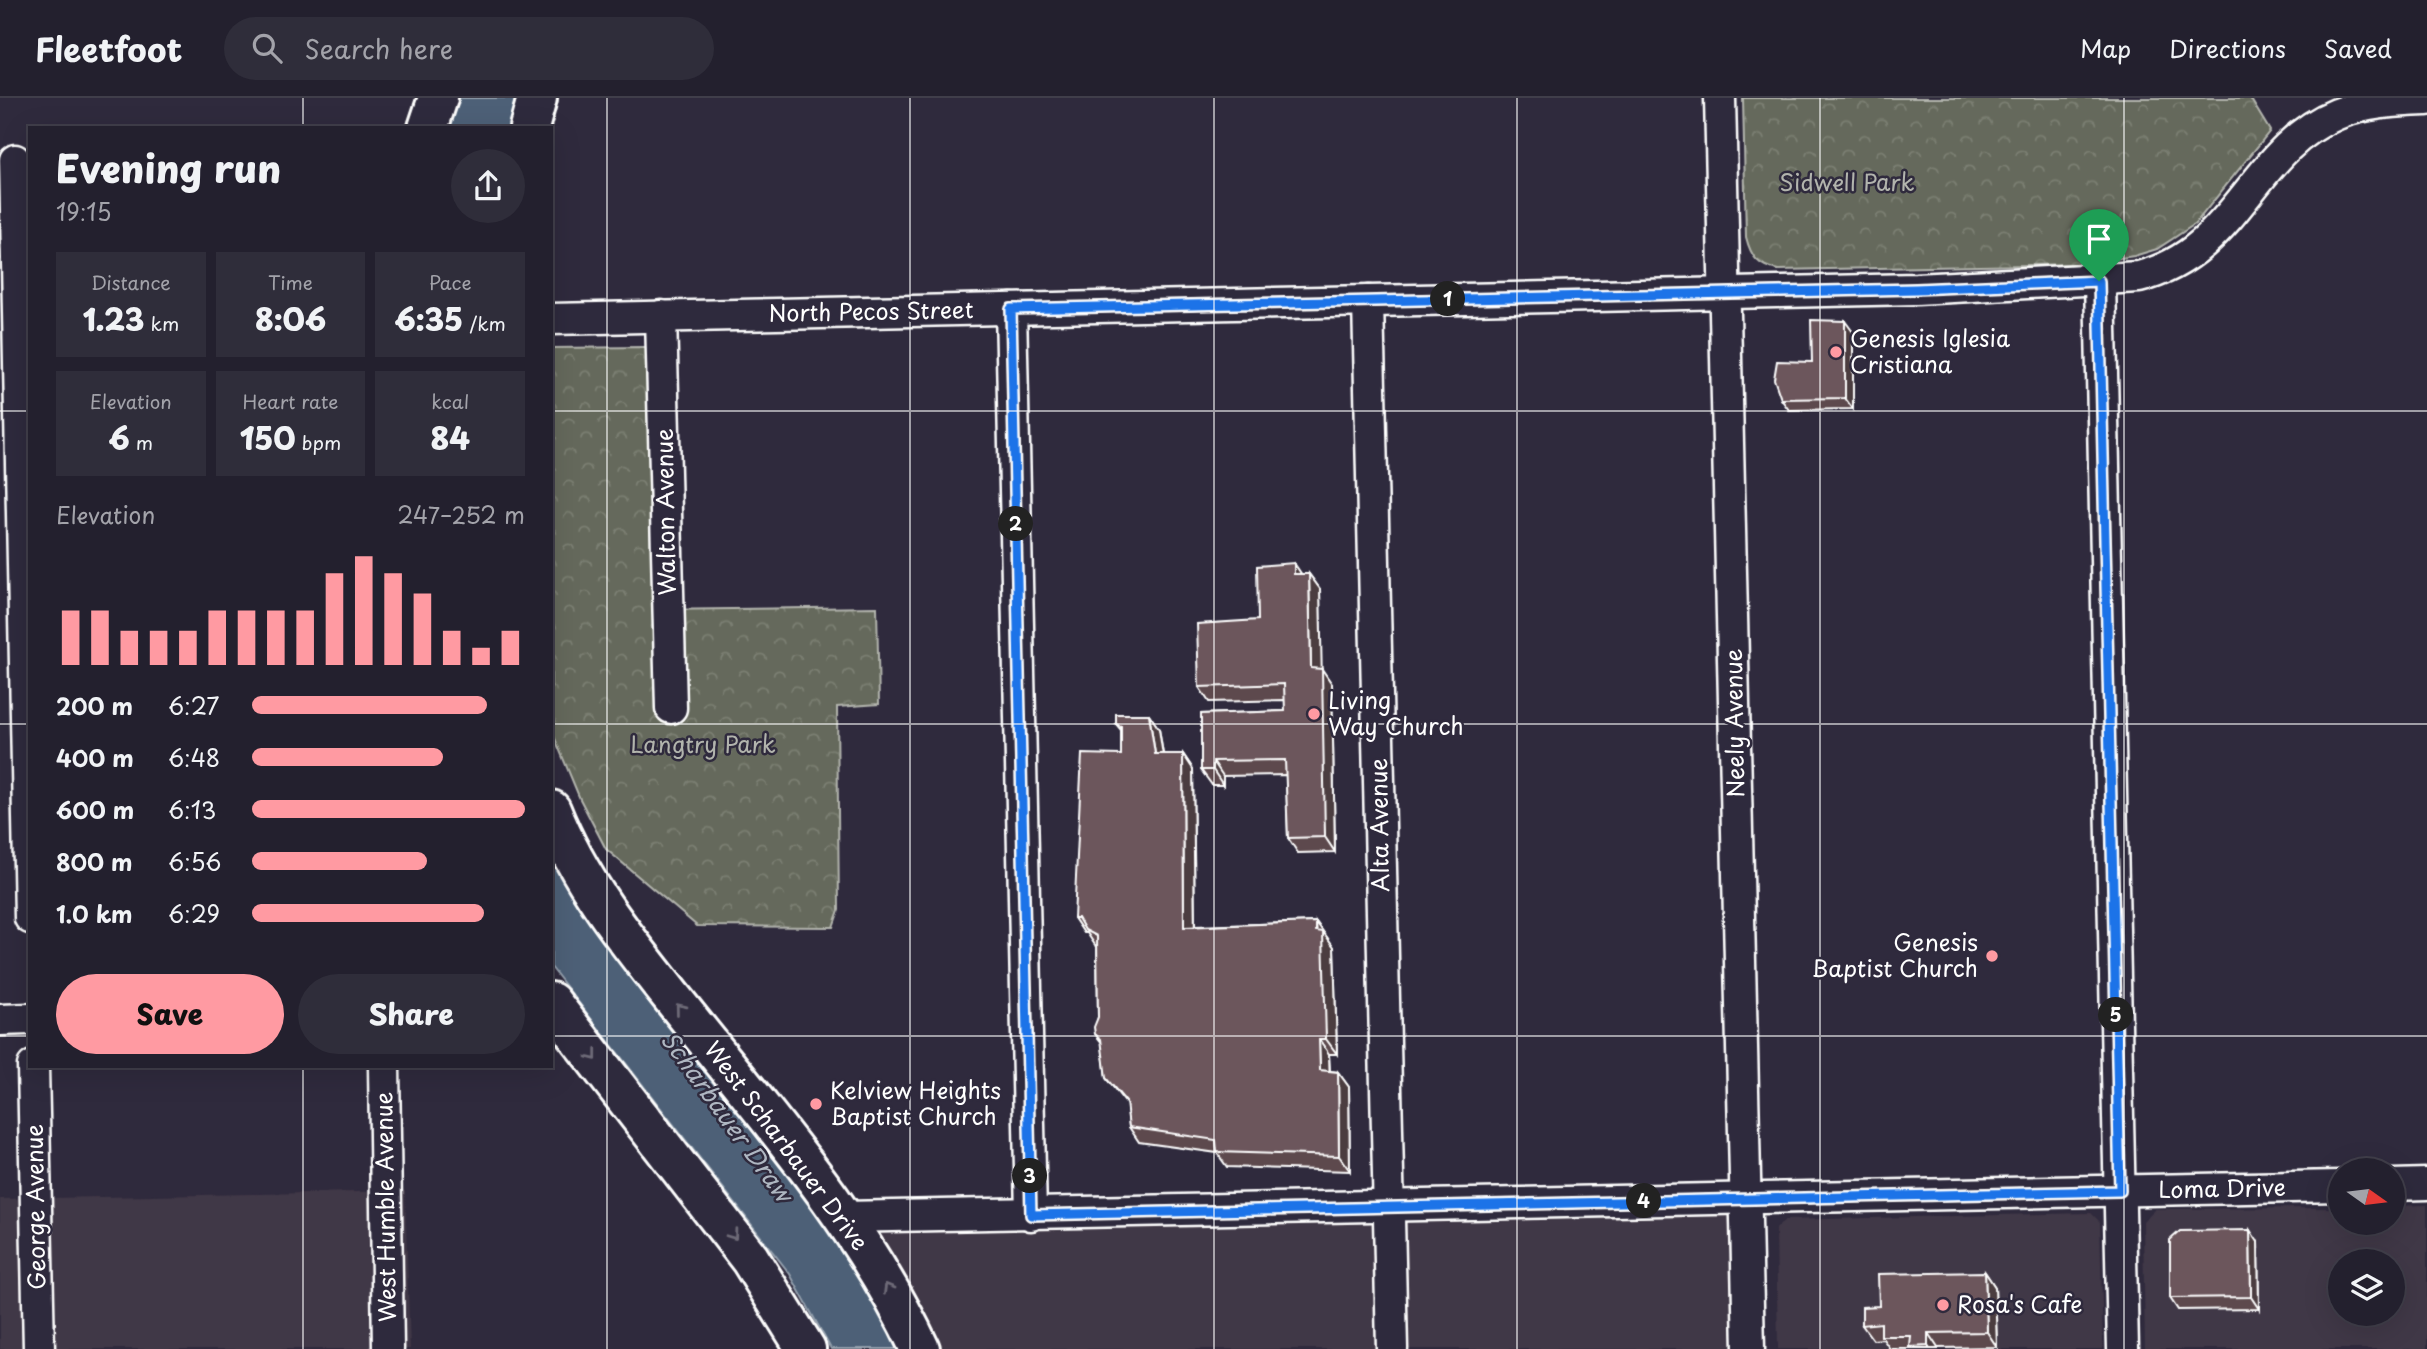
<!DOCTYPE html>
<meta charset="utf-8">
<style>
:root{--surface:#23202e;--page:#2f2d3a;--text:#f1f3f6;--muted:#a3a3aa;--line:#403e4a;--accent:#ff9aa2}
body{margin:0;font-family:"Playpen Sans",sans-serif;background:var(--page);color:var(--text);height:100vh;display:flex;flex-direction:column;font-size:26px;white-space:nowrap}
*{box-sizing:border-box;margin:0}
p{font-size:23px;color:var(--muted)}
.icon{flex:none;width:38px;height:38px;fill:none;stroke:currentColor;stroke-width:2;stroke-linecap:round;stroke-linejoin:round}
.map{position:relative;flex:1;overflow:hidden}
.sheet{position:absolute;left:28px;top:28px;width:525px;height:942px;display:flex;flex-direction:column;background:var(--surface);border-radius:0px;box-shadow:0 7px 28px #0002,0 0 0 2px var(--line)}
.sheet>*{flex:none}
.needle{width:46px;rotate:104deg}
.tools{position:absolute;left:2328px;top:1060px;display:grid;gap:14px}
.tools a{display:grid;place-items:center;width:77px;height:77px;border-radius:50%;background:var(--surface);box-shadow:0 7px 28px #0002,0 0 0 2px var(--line);font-size:35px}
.pin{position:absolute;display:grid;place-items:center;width:60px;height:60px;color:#fff;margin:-72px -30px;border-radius:50% 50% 50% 0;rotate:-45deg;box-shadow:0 0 7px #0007}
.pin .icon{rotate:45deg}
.km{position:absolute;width:35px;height:35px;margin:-18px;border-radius:50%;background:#222;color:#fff;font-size:19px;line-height:35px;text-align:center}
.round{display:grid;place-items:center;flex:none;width:74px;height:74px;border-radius:37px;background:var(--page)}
.headline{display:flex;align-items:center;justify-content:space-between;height:119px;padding:0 28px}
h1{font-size:38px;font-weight:800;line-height:52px}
.figures{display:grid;grid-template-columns:repeat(3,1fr);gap:10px;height:119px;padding:7px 28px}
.figures div{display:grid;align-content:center;border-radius:0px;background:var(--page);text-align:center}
.figures b{font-size:30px;font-weight:800}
.figures small{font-size:19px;font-weight:400}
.figures p{font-size:19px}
.chart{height:196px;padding:14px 28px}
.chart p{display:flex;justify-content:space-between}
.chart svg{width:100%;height:126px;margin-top:7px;stroke:var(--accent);stroke-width:6}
.button{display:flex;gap:14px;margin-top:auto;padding:14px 28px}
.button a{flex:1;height:80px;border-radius:42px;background:var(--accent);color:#111;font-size:28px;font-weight:800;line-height:80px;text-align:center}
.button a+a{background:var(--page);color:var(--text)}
ul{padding:0 28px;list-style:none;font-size:23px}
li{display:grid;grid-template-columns:112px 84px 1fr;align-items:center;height:52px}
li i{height:18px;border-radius:9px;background:var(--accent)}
header{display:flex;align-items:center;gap:42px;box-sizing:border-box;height:98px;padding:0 35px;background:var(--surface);border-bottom:2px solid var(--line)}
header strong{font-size:33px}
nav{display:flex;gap:38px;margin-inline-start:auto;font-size:24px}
.search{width:490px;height:63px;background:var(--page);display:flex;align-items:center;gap:18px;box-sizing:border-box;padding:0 24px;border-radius:38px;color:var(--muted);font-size:26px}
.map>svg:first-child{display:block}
.built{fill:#413746;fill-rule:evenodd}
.park{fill:url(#park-crowns);stroke:#b2b4ad;stroke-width:2}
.water{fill:#4d6077;stroke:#94a0ad;stroke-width:2}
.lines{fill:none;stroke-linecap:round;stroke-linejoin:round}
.minor-casing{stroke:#fff;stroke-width:35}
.major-casing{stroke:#fff;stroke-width:44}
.minor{stroke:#2f2a3d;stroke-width:30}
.major{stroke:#2f2a3d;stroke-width:38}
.wall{fill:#5d4a4e;stroke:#fff;stroke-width:2}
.shaded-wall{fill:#4c3c40;stroke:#fff;stroke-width:2}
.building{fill:#6c565b;stroke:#fff;stroke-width:2}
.oneway{stroke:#6d6a77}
.route-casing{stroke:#fff;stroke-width:14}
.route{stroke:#1a73e8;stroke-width:9}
.grid{fill:none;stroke:#fff;stroke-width:2;stroke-opacity:0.55}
.poi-dot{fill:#ff9aa2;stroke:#2f2a3d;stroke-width:2.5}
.labels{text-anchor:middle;stroke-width:5;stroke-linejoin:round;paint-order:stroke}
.park-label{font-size:23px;fill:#b2b4ad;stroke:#2f2a3d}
.street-label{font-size:23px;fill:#fff;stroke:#2f2a3d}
.poi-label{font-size:23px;fill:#fff;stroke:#2f2a3d;text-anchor:start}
.water-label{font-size:24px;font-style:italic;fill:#afb7c2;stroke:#2f2a3d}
</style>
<header>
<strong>Fleetfoot</strong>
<div class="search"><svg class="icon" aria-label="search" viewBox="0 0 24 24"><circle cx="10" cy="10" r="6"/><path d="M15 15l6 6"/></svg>Search here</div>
<nav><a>Map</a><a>Directions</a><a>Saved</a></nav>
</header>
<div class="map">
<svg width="2427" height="1251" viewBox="0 0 2427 1251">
<defs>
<pattern id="park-crowns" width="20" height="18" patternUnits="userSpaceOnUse" patternTransform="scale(1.75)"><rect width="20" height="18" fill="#65695b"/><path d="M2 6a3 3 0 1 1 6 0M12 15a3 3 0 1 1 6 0" fill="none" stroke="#7c8074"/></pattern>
</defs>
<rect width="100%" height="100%" fill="#2f2a3d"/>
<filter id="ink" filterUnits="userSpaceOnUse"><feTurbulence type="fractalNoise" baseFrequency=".0143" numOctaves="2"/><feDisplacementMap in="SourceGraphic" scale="14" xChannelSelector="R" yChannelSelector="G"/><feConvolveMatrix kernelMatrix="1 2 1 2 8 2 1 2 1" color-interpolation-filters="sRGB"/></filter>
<g filter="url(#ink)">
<g class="built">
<polygon points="405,1093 410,1251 0,1251 0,1101"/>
<polygon points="1746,1101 1749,1251 861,1251 852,1121"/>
<path d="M2427,1107V1251H2145L2143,1123L2155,1111L2340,1110V1125H2392V1108ZM2340,1164H2392V1216H2340Z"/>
<polygon points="2091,1115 2100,1124 2103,1251 1778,1251 1776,1131 1785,1122"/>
</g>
<g class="park">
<path d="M1743,0H2250L2270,33L2195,126L2157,151L2134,158L2078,166L1778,172C1758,168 1751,159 1746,139Z"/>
<polygon points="646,249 653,512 877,509 879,606 837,609 839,812 833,829 697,828 606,751 580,701 551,631 551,250"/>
</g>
<g class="water">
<polygon points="459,0 523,0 513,30 449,30"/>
<polygon points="551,748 832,1122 903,1251 831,1251 790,1176 551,869"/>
</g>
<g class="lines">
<g class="minor-casing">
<g id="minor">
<polyline points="1720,0 1749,1251"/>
<polyline points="15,62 30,820"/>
<polyline points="2100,182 2123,1251"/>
<polyline points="1368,203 1392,1251"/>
<polyline points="1011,211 1031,1117"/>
<polyline points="661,218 671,610"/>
<path d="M551,221L1916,191L2139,179C2238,154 2251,51 2337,16C2365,5 2397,3 2427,2"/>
<polyline points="0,922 30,921"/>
<polyline points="33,968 39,1251"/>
<polyline points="384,968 388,1251"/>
<polyline points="2392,1087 2427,1086"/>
<polyline points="844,1119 2340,1088"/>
</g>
</g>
<g class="major-casing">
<g id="major">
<polyline points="428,30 438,0"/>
<polyline points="529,30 537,0"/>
<path d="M551,712C581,788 632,849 682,912C768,1020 861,1125 920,1251"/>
<polyline points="551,904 750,1161 806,1251"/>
</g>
</g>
<use href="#minor" class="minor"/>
<use href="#major" class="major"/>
</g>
<g class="wall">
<polygon points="1853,234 1853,311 1789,312 1781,301 1812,264"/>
<polygon points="1301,476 1309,476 1320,491 1321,571 1332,586 1335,754 1298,755 1288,740 1286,677 1223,678 1223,687 1212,687 1201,672 1201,616 1285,613 1285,602 1209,604 1199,589"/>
<polygon points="1149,616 1159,631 1163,656 1183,656 1193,671 1195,828 1316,824 1334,849 1337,956 1329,956 1330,973 1338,974 1349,989 1350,1073 1227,1069 1217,1055 1139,1044 1129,1029 1127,1007 1106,980 1102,945 1095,936 1098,919 1097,848 1095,847 1087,835 1084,835 1074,820 1121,657 1121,632 1116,626"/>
<polygon points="2258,1144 2259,1211 2178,1212 2170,1200"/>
<polygon points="1985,1174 1995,1189 1997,1249 1938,1250 1938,1251 1890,1251 1883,1241 1873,1242 1862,1227"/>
</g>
<g class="shaded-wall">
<polygon points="1845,223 1853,234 1853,311 1845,300"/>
<polygon points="1294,465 1304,480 1294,476"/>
<polygon points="1309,476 1320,491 1322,584 1322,571 1332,586 1335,754 1325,739 1311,570"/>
<polygon points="1149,616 1159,631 1165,671 1155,656"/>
<polygon points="1183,656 1193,671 1195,844 1184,829"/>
<polygon points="1213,663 1223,678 1223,687 1213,672"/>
<polygon points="1316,824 1334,849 1337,956 1326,941"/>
<polygon points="1319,941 1329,956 1330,987 1320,972"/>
<polygon points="1338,974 1349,989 1350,1073 1339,1058"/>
<polygon points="2250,1132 2258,1144 2259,1211 2251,1199"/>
<polygon points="1985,1174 1995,1189 1997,1249 1987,1234"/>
<polygon points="1928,1235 1938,1250 1938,1251 1930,1251 1928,1248"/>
</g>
<g class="building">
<polygon points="1811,222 1845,223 1845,300 1781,301 1774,281 1777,263 1812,264"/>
<polygon points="1294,465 1294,476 1309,476 1311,570 1322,571 1325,739 1288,740 1285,662 1213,663 1213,672 1201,672 1201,616 1285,613 1284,586 1199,589 1197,526 1258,522 1257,468"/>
<polygon points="1116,616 1149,616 1155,656 1183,656 1184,829 1316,824 1316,833 1323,834 1326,941 1319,941 1320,972 1338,974 1339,1058 1217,1054 1216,1042 1129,1029 1126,1004 1106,980 1101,941 1095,936 1094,929 1098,919 1097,838 1085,832 1078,820 1074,820 1082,656 1121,657 1121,628 1116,626"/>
<polygon points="2250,1132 2251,1199 2170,1200 2170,1142 2180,1133"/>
<polygon points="1985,1174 1987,1234 1928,1235 1928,1248 1910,1249 1911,1238 1881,1238 1881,1225 1862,1227 1862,1209 1879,1208 1878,1176"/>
</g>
<defs><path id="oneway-chevron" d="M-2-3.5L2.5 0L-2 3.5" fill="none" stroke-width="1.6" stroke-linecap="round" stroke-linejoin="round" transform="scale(1.75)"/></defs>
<g class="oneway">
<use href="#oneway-chevron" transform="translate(680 910) rotate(-129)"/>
<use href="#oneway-chevron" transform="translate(593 958) rotate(52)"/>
<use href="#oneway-chevron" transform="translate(733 1137) rotate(54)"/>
<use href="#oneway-chevron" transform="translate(888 1190) rotate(-120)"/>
</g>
</g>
<g class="lines" filter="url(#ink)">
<g class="route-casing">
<polygon id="route" points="2099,183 2120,1093 1031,1117 1011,211 1916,191"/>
</g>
<use href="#route" class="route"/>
</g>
<path class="grid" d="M303,0V30M607,0V1251M910,0V1251M1214,0V1251M1517,0V1251M1820,0V1251M2124,0V1251M0,313H30M551,313H2427M0,626H30M551,626H2427M0,938H30M551,938H2427M303,968V1251"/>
<g class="poi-dot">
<circle cx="1836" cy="254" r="7"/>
<circle cx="1314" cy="616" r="7"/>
<circle cx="1992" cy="858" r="7"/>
<circle cx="816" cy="1006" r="7"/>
<circle cx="1943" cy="1207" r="7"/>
</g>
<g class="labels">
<g class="park-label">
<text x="1847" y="93">Sidwell Park</text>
<text x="703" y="655">Langtry Park</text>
</g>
<g class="street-label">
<text transform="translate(871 214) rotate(-1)" y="8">North Pecos Street</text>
<text transform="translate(666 414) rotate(-91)" y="8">Walton Avenue</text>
<text transform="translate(1735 625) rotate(-91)" y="8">Neely Avenue</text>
<text transform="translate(1380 727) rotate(-91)" y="8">Alta Avenue</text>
<text transform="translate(786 1048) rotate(53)" y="8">West Scharbauer Drive</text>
<text transform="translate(2222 1091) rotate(-1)" y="8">Loma Drive</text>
<text transform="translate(36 1109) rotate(-91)" y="8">George Avenue</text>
<text transform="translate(386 1109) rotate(-91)" y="8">West Humble Avenue</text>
</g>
<g class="poi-label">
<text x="1850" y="249">Genesis Iglesia<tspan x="1850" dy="26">Cristiana</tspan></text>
<text x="1328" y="611">Living<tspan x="1328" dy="26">Way Church</tspan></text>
<text x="1978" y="853" text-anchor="end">Genesis<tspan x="1978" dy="26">Baptist Church</tspan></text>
<text x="830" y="1001">Kelview Heights<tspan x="830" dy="26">Baptist Church</tspan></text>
<text x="1957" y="1215">Rosa's Cafe</text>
</g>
<g class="water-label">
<text transform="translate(726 1019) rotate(54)" y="8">Scharbauer Draw</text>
</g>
</g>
</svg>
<div class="tools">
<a><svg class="needle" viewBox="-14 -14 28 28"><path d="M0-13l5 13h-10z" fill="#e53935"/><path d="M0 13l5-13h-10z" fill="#a3a3aa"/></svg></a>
<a><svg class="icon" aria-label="layers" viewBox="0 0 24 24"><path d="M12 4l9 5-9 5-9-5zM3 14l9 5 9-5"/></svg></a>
</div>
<div class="pin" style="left:2099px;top:183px;background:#1e9e55"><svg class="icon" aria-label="arrive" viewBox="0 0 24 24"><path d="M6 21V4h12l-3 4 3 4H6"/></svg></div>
<b class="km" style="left:1448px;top:201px">1</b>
<b class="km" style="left:1016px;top:426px">2</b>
<b class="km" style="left:1030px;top:1078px">3</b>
<b class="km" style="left:1644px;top:1103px">4</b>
<b class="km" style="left:2116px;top:917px">5</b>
<section class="sheet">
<div class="headline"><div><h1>Evening run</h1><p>19:15</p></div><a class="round"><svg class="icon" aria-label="share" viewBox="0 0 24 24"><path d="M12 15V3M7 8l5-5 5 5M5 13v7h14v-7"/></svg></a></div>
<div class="figures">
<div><p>Distance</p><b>1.23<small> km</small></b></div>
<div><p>Time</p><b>8:06</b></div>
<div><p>Pace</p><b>6:35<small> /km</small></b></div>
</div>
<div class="figures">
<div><p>Elevation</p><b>6<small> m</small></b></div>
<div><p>Heart rate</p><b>150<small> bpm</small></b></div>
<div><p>kcal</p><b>84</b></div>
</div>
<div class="chart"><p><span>Elevation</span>247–252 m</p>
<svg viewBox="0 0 160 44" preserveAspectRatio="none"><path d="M5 44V25M15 44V25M25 44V32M35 44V32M45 44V32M55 44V25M65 44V25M75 44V25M85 44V25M95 44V12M105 44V6M115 44V12M125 44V19M135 44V32M145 44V38M155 44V32"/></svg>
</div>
<ul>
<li><b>200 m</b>6:27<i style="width:86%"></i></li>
<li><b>400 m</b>6:48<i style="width:70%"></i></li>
<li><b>600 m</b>6:13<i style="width:100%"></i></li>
<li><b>800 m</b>6:56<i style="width:64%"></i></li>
<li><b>1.0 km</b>6:29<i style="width:85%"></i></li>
</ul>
<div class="button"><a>Save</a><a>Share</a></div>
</section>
</div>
